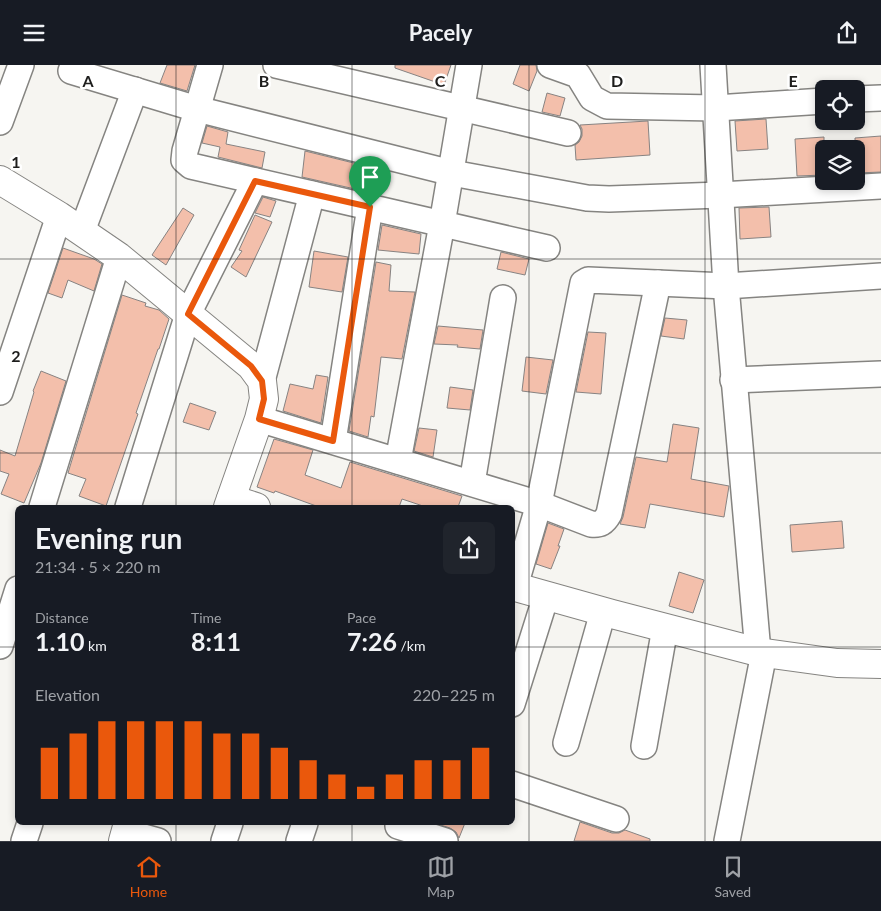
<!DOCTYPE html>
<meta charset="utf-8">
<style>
:root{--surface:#171b24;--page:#20242c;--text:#f1f3f6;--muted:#9ea1a6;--line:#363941;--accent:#ea580c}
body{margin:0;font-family:Lato,sans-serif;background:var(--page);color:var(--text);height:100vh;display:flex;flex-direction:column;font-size:19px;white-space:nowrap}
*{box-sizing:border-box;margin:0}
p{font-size:16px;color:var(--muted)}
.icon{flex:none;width:28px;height:28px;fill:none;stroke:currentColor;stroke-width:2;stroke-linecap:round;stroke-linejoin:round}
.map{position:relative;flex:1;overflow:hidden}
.panel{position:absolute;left:15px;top:440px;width:500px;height:320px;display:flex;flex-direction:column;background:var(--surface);border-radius:8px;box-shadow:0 2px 8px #0003}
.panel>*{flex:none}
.controls{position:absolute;left:815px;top:15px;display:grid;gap:10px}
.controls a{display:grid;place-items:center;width:50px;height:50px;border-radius:8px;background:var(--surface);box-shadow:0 2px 8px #0003;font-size:25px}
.pin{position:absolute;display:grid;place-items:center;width:42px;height:42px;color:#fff;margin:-51px -21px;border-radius:50% 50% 50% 0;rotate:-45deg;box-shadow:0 0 5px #0007}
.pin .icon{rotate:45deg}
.round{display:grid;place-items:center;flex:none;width:52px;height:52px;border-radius:8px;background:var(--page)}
.summary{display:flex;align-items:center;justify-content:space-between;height:85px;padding:0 20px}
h1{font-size:28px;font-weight:700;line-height:38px}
.metrics{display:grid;grid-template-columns:repeat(3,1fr);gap:8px;height:85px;padding:5px 20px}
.metrics div{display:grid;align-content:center}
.metrics b{font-size:25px;font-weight:700}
.metrics small{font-size:14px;font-weight:400}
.metrics p{font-size:14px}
.chart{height:140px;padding:10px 20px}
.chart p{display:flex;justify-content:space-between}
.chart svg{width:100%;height:90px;margin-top:5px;stroke:var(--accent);stroke-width:6}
header{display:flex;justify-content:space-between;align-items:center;height:65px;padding:0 20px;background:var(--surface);font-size:22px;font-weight:700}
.tab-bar{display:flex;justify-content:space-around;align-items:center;height:70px;border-top:1px solid var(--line);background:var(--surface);font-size:14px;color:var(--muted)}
.tab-bar a{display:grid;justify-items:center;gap:2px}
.tab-bar .current{color:var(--accent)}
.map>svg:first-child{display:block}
.building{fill:#f3bfab;stroke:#878382}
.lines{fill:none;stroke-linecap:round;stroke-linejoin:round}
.street-casing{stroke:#858481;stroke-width:28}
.secondary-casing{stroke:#858481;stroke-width:30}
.street{stroke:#fff;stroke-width:25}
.secondary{stroke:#fff;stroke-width:28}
.route-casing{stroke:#fff;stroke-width:10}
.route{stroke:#ea580c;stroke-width:6}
.grid{fill:none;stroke:#1e1e1d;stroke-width:1;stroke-opacity:0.55}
.grid-label{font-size:16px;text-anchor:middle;font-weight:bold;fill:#1e1e1d;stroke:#fff;stroke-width:5;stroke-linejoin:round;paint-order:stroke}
</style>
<header><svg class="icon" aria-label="menu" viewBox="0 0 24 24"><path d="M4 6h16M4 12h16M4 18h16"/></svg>Pacely<svg class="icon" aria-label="share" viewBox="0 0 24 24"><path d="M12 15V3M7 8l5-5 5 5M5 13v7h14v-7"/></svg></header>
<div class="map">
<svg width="881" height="776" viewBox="0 0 881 776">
<rect width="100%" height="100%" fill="#f6f5f1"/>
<g class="building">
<polygon points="167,0 195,0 187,26 160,18"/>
<polygon points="395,0 451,0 444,20 395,3"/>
<polygon points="520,0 536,0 537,6 529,26 513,19"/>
<polygon points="547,28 565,33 560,51 542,47"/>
<polygon points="766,54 768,84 737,86 735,56"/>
<polygon points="648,56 650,90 576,95 575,80 579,77 582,71 582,64 580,60"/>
<polygon points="207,61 228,67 226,79 265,87 262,103 218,92 220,82 202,78"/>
<polygon points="881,71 881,107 857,108 856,84 855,84 855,73"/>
<polygon points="824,72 824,110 797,111 795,74"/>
<polygon points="305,86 382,105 377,129 302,112"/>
<polygon points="263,132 276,136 270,152 255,148"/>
<polygon points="769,142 771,172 740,174 739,143"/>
<polygon points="183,143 194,150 166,200 152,190"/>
<polygon points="255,150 272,157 246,212 231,202 242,186 239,185"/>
<polygon points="382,160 421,169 419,189 378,185"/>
<polygon points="63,183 94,194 102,199 94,226 68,215 62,233 48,228"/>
<polygon points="314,186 348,192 342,227 309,222"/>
<polygon points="501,187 529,194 525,210 497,204"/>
<polygon points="376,197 391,200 389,226 415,227 402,294 381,292 374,352 371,351 368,372 349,366"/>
<polygon points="122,230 146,238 145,241 159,245 169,254 159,284 158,284 136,348 138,349 106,441 79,431 86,414 68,408"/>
<polygon points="665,253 687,255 684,274 661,271"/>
<polygon points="438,261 483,265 480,284 457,282 458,280 434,279"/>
<polygon points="588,267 606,268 601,329 576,327"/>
<polygon points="526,292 553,295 546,329 522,326"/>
<polygon points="41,306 66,316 41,398 24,438 1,429 9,409 0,406 0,385 15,391 34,327 33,326"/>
<polygon points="316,310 328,312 321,358 283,346 290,319 313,324"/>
<polygon points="450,322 473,325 470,345 447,343"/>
<polygon points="190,338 216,347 209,365 183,357"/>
<polygon points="673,359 699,363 691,414 729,421 724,452 650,439 645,463 620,459 623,452 636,392 667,397"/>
<polygon points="419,363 437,365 433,392 414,386"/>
<polygon points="274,374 313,385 305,410 341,423 350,397 462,431 458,442 426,442 402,434 399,442 319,442 275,426 274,428 257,422"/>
<polygon points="842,456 844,483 792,487 790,460"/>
<polygon points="548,458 564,464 558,481 560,481 551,504 536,499"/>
<polygon points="679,507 704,515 693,548 669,541"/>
<polygon points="580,757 612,768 619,768 625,765 650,774 650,776 574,776"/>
<polygon points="434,758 465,758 459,773 456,767 450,763"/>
</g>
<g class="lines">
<g class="street-casing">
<g id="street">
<polyline points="210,0 185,86 184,95 191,101 547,183"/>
<polyline points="276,0 568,68"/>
<polyline points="550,0 578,10 592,33 607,41 716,43 824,36"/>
<polyline points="713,0 726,221 758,587"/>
<polyline points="71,6 197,44 452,108 587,133 609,134 720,130 881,121"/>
<polyline points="856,34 881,33"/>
<polyline points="0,57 21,0"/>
<polyline points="82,166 135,25"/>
<polyline points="733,315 881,309"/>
<polyline points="262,316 312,129"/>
<polyline points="0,327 59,151"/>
<path d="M259,354L539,439L591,459C600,460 604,458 609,449L658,218"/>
<polyline points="333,376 370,142"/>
<polyline points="398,396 442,159 469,0"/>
<polyline points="472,418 503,233"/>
<polyline points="42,442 119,192"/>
<polyline points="128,442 188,249 255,116"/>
<polyline points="515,521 539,439 583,218 588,215 726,221 881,211"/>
<polyline points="0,581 18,524"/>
<polyline points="512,639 546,531"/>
<polyline points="566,678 603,547"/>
<polyline points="644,681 665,563"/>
<polyline points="512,719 616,754"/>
<polyline points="398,761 445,776"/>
<polyline points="126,767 158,776"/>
<polyline points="24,776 30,758"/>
<polyline points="224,776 230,758"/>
<polyline points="299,776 305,758"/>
<polyline points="727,776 764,588"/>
</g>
</g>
<g class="secondary-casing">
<g id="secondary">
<polyline points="0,115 59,151 119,192 251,301 262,316 264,334 259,354 228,442"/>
<polyline points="231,434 256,442"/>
<polyline points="512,521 612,549 758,587 837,598 881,599"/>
<polyline points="123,776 128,758"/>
</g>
</g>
<use href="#street" class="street"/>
<use href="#secondary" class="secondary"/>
</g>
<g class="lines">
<g class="route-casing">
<polygon id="route" points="255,116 370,142 333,376 259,354 264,334 262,316 251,301 188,249"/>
</g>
<use href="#route" class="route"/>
</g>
<path class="grid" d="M176,0V442M352,0V442M529,0V776M705,0V776M0,194H881M0,388H881M0,582H18M512,582H881M176,758V776M352,758V776"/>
<g class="grid-label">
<text x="88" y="22">A</text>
<text x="264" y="22">B</text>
<text x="440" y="22">C</text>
<text x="617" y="22">D</text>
<text x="793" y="22">E</text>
<text x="16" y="103">1</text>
<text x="16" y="297">2</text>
</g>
</svg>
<div class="controls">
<a><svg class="icon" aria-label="locate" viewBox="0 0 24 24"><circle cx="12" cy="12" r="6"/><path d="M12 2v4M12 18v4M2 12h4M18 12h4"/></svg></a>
<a><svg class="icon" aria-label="layers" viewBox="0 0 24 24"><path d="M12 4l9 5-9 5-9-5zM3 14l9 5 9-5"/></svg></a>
</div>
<div class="pin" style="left:370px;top:142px;background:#1e9e55"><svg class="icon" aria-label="arrive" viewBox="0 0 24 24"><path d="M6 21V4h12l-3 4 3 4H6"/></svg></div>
<section class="panel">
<div class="summary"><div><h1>Evening run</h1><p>21:34 · 5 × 220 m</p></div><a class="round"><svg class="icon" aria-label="share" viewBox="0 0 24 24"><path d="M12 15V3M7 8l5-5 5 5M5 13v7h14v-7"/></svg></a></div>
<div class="metrics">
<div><p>Distance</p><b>1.10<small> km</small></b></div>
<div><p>Time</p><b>8:11</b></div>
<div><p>Pace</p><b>7:26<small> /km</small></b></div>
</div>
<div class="chart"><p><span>Elevation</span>220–225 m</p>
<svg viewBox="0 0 160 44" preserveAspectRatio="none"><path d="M5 44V19M15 44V12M25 44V6M35 44V6M45 44V6M55 44V6M65 44V12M75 44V12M85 44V19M95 44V25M105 44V32M115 44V38M125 44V32M135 44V25M145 44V25M155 44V19"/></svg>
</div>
</section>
</div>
<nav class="tab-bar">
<a class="current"><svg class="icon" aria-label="home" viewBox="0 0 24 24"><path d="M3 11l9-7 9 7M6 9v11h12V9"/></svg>Home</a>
<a><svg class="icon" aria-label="map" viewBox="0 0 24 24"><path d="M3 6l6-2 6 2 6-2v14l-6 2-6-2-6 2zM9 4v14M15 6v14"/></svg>Map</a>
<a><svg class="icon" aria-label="saved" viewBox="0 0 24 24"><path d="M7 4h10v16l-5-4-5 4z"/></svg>Saved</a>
</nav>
